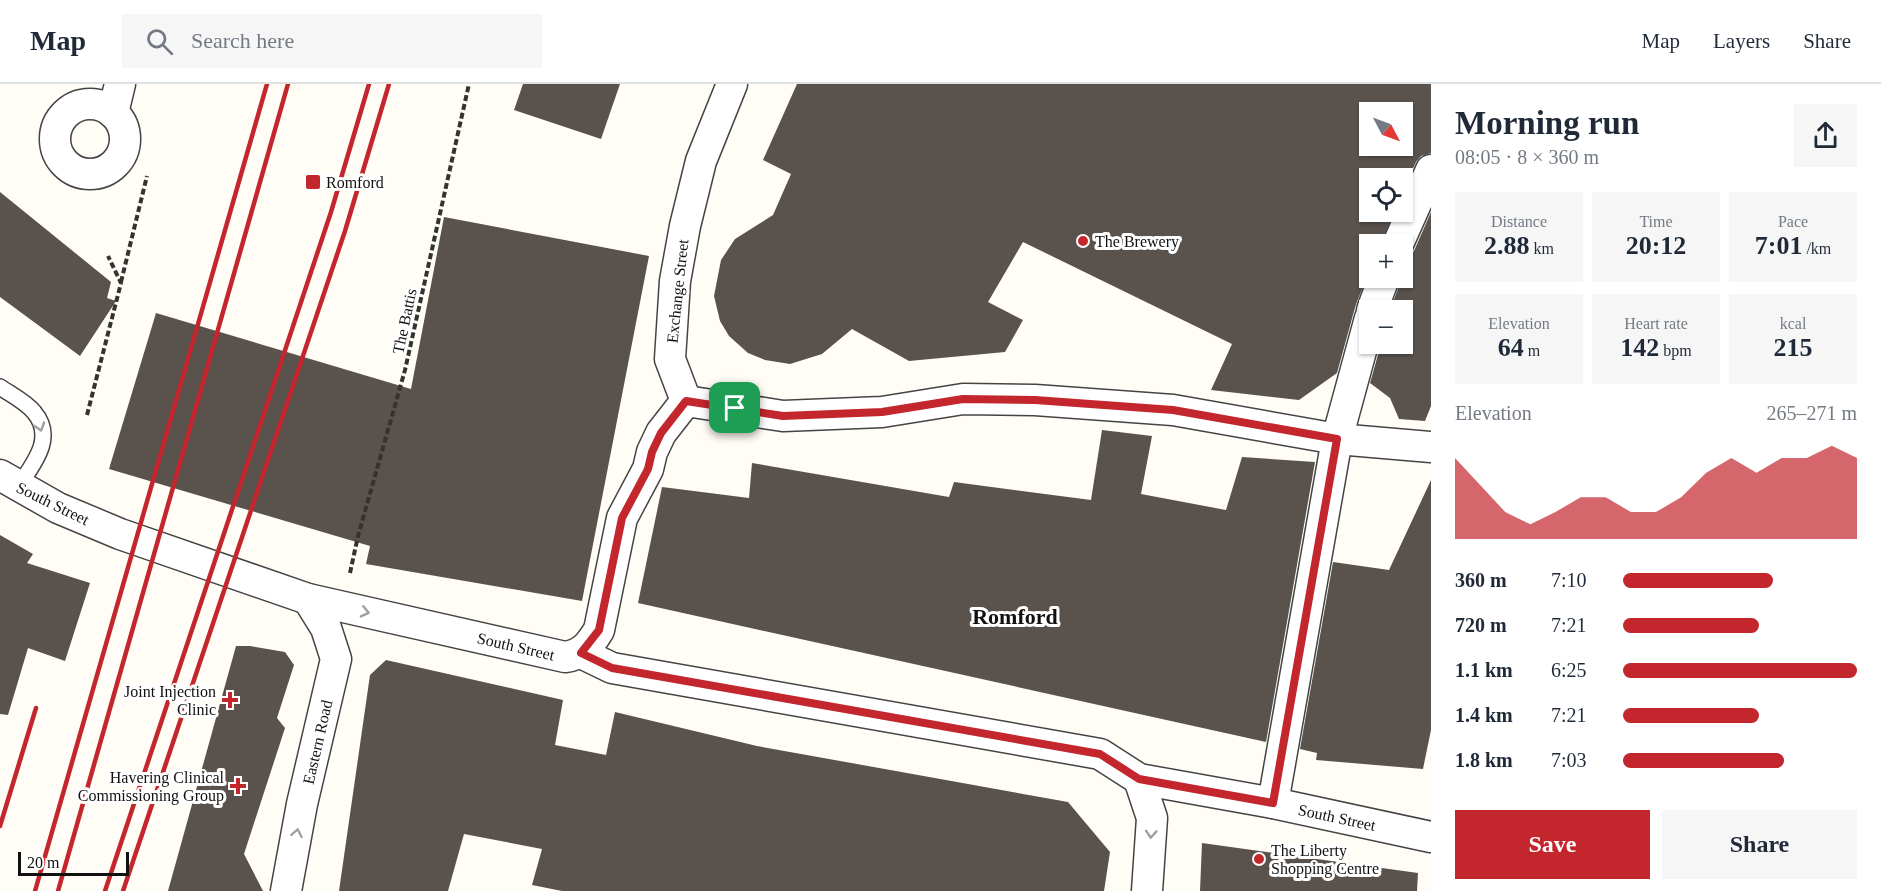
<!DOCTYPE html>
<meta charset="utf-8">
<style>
:root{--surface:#fff;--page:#f6f6f7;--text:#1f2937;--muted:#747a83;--line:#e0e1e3;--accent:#c4262e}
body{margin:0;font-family:"Times New Roman",serif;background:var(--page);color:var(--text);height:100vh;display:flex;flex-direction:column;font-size:22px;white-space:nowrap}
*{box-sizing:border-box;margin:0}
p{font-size:20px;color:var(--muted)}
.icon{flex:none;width:33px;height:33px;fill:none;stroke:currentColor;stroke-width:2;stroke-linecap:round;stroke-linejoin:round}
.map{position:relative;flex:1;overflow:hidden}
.panel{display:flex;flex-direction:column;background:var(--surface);width:450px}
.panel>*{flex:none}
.needle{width:39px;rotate:131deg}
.buttons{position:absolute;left:1359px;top:18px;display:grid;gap:12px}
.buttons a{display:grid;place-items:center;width:54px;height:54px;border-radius:0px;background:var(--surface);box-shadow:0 2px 4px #0004;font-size:30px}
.scale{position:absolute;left:18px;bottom:15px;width:111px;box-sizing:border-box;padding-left:6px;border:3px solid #111;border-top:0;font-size:16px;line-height:21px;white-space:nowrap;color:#111;-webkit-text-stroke:4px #fff;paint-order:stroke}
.pin{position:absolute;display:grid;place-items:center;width:51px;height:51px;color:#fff;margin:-26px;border-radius:12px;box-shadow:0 3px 9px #0006}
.round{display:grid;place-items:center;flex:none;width:63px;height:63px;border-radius:0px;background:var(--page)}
.head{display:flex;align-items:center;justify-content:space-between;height:102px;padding:0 24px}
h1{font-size:33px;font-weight:800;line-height:45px}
.stats{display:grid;grid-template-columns:repeat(3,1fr);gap:9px;height:102px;padding:6px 24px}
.stats div{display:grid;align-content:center;border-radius:0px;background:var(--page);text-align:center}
.stats b{font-size:26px;font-weight:800}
.stats small{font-size:16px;font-weight:400}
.stats p{font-size:16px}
.chart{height:168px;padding:12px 24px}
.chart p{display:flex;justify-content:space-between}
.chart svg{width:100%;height:108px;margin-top:6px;fill:var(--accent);opacity:.7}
.button{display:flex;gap:12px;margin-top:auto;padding:12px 24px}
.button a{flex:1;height:69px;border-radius:0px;background:var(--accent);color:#fff;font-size:24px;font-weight:800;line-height:69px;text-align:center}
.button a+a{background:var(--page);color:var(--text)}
ul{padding:0 24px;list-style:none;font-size:20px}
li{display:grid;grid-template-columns:96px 72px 1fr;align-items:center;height:45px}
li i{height:15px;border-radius:8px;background:var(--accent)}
header{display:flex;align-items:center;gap:36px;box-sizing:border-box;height:84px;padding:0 30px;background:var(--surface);border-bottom:2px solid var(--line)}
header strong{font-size:28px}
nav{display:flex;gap:33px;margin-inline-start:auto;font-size:21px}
.search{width:420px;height:54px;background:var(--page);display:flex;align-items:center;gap:15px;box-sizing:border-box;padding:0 21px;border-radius:0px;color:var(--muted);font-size:22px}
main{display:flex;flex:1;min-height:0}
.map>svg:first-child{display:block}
.building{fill:#5a524d;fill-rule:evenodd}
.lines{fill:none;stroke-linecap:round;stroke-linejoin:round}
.lane-casing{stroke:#444;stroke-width:18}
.street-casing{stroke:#444;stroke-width:33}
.path{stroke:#333;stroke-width:4;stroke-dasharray:6 3;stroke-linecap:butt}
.lane{stroke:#fff;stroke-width:15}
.street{stroke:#fff;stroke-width:30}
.rail{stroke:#c4262e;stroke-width:4.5}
.oneway{stroke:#a0a0a0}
.route-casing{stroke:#fff;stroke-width:12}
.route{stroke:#c4262e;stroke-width:8}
.poi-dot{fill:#c4262e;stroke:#fff;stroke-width:2}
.labels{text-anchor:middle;stroke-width:6;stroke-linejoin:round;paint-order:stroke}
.poi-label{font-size:16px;fill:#111;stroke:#fff;text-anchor:start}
.street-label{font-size:16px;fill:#111;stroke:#fff}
.district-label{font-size:22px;font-weight:bold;fill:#111;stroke:#fff}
</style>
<header>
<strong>Map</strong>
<div class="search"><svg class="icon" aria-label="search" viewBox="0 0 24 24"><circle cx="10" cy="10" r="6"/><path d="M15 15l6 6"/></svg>Search here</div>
<nav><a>Map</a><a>Layers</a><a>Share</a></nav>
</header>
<main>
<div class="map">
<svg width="1431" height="807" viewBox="0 0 1431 807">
<rect width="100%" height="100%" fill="#fffdf5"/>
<g class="building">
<polygon points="523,0 620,0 601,55 514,26"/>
<path d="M797,0H1431V69L1421,72L1416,78L1402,108V94H1370V128H1394L1381,160H1370V186L1356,220L1337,289L1299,316L1211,306L1232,260L1023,158L988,218L1023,236L1005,268L909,277L852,245L822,270L790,280L765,276L748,269L729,252L720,237L714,212L721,176L735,155L773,131L791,90L763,76ZM1370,28H1402V62H1370Z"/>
<polygon points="0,108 111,198 107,214 116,217 80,272 0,213"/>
<polygon points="1431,128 1431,322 1425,337 1399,335 1390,314 1370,299 1381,260 1402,260 1402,226 1390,226 1402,194 1402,176 1414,167"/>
<polygon points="444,133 649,172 582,517 366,480 370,462 109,385 156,229 411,305"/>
<polygon points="1102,346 1152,352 1141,410 1226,426 1242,373 1315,378 1266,658 638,519 662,403 749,414 752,379 949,413 954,398 1091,416"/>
<polygon points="1431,396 1431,646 1423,685 1316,676 1317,669 1300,665 1333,478 1389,486"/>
<polygon points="0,451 33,470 27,479 90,499 65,577 28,564 8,631 0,630"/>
<polygon points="236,562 250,562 285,568 294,581 277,634 285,644 244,770 263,807 168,807"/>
<polygon points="386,576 563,616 555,661 606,671 615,628 757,662 1068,718 1110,768 1104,807 562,807 532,801 542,765 464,750 448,807 339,807 370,591"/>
<polygon points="1202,759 1418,789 1417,807 1200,807"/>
</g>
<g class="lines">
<g class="lane-casing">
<path id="lane" d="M0,303C10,310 26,318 34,328C56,354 33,380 18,403"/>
</g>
<g class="street-casing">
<g id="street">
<circle cx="90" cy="55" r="35"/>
<polyline points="113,29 120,0"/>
<polyline points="1398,160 1431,86"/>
<polyline points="1372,226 1384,194"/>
<polyline points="686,317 783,332 882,328 963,315 1035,316 1173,326 1337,355 1431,363"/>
<polyline points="686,317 670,275 675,197 685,142 701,77 732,0"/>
<path d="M0,391L58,424L120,450L308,515L565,573C582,571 590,561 599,546L622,434L648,385L652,368L661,349L686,317"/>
<polyline points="581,569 612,584 1100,670 1139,695 1273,719 1431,753"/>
<polyline points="1139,695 1152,734 1147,807"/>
<polyline points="1273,719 1337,355 1370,234"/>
<polyline points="286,807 302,720 336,575 326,544 308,515"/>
</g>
</g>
<g class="path">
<polyline points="121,198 147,92"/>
<polyline points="87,331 121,199 108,172"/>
<polyline points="350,489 358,452 405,286 469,0"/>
</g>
<use href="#lane" class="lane"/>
<use href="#street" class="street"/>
<g class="rail">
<polyline points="0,742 36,624"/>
<polyline points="35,807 267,0"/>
<polyline points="58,807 288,0"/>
<polyline points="105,807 331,128 369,0"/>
<polyline points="123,807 345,147 389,0"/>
</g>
</g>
<defs><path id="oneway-chevron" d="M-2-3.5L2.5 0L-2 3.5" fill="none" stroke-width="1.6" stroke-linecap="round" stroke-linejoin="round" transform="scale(1.5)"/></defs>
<g class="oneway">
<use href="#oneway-chevron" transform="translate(40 343) rotate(72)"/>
<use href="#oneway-chevron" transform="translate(365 528) rotate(13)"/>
<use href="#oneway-chevron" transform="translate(297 749) rotate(-79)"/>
<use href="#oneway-chevron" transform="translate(1151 750) rotate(94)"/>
</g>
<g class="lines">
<g class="route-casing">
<polygon id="route" points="963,315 1035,316 1173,326 1337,355 1273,719 1139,695 1100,670 612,584 581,569 599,546 622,434 648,385 652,368 661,349 686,317 783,332 882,328"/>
</g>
<use href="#route" class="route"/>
</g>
<g class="poi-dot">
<rect x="305" y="90" width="16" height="16" rx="3"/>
<circle cx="1083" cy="157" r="6"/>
<path d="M227 607h6v6h6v6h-6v6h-6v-6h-6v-6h6z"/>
<path d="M235 693h6v6h6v6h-6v6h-6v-6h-6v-6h6z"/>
<circle cx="1259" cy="775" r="6"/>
</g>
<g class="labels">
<g class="poi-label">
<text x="326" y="104">Romford</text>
<text x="1095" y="163">The Brewery</text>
<text x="216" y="613" text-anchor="end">Joint Injection<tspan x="216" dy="18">Clinic</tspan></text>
<text x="224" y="699" text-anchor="end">Havering Clinical<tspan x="224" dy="18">Commissioning Group</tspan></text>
<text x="1271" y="772">The Liberty<tspan x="1271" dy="18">Shopping Centre</tspan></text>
</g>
<g class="street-label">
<text transform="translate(677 207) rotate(-84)" y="6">Exchange Street</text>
<text transform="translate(404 237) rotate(-78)" y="6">The Battis</text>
<text transform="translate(53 419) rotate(26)" y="6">South Street</text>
<text transform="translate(516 562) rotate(13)" y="6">South Street</text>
<text transform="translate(317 658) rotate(-77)" y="6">Eastern Road</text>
<text transform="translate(1337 733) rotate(12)" y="6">South Street</text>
</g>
<g class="district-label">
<text x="1015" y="540">Romford</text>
</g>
</g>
</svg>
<div class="buttons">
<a><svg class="needle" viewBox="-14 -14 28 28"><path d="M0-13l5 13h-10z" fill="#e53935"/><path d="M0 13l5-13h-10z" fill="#747a83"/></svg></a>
<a><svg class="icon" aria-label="locate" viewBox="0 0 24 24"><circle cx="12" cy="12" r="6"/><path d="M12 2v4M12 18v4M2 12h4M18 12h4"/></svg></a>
<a>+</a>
<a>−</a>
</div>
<div class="scale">20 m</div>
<div class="pin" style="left:735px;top:324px;background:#1e9e55"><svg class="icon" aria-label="arrive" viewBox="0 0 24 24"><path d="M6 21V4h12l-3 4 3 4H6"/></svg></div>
</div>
<section class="panel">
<div class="head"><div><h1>Morning run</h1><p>08:05 · 8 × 360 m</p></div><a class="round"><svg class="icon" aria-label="share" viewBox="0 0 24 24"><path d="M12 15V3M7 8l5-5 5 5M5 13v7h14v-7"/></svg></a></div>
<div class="stats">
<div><p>Distance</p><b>2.88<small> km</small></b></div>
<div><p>Time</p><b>20:12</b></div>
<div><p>Pace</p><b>7:01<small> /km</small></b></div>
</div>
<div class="stats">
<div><p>Elevation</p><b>64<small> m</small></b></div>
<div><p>Heart rate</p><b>142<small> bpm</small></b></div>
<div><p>kcal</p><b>215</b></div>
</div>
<div class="chart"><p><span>Elevation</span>265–271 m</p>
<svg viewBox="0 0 160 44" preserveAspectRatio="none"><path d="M0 44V11L10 22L20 33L30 38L40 33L50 27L60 27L70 33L80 33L90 27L100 17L110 11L120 17L130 11L140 11L150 6L160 11V44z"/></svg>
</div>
<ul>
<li><b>360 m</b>7:10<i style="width:64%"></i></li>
<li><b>720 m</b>7:21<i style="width:58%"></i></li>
<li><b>1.1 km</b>6:25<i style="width:100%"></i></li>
<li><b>1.4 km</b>7:21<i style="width:58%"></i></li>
<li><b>1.8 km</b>7:03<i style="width:69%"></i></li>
</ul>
<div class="button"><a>Save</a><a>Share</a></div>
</section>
</main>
